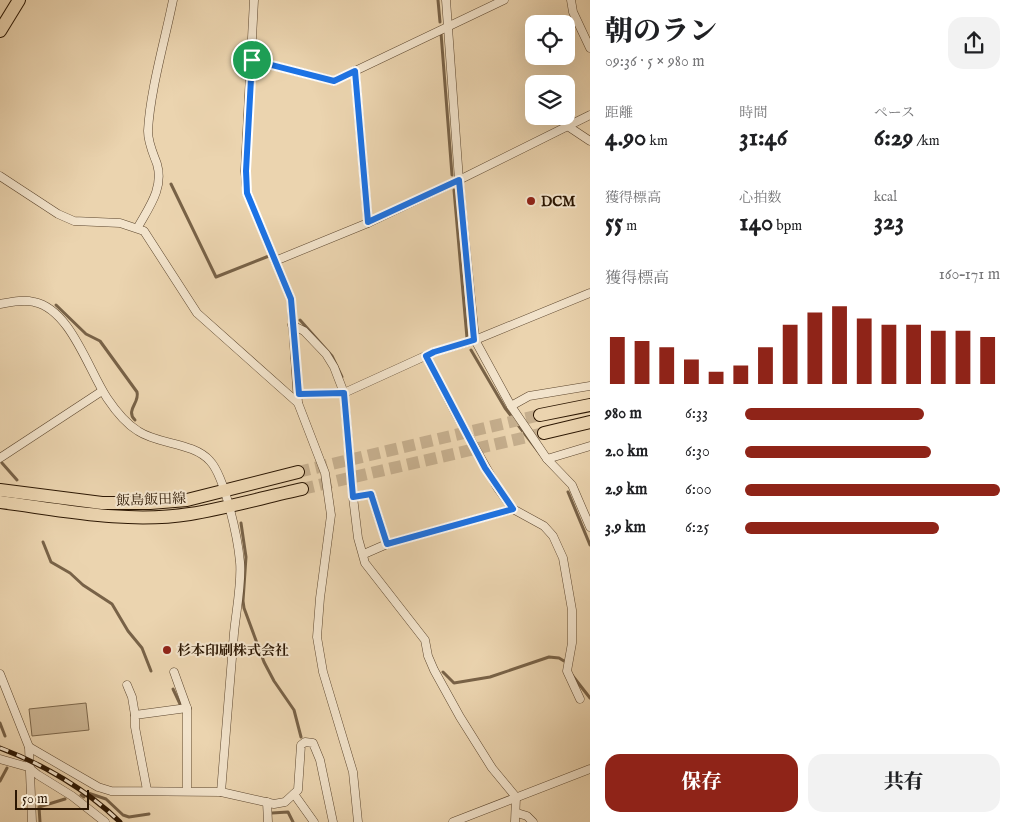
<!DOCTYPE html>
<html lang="ja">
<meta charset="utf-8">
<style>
:root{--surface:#fff;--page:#f2f2f2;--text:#202124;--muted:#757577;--accent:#8f2418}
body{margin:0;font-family:"IM FELL English","Noto Serif JP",serif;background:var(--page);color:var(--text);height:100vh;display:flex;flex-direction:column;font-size:19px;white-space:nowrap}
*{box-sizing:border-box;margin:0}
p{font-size:16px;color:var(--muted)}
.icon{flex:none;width:28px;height:28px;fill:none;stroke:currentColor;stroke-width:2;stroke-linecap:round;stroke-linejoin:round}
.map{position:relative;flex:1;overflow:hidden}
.drawer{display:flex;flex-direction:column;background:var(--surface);width:425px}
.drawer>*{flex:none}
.buttons{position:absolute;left:525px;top:15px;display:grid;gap:10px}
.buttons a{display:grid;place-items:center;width:50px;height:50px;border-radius:10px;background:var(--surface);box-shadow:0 5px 20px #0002;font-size:25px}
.scale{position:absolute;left:15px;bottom:12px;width:74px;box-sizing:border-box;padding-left:5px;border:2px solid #2c1703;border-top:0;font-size:14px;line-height:18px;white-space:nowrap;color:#2c1703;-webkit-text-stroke:4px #f2e3cb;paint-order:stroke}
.pin{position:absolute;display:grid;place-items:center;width:42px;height:42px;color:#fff;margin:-21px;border:2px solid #fff;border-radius:50%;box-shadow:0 1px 5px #0007}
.round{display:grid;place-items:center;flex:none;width:52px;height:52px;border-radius:15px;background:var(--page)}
.head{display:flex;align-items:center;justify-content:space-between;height:85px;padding:0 15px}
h1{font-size:28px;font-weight:800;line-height:38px}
.figures{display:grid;grid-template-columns:repeat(3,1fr);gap:8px;height:85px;padding:5px 15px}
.figures div{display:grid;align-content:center}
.figures b{font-size:25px;font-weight:800}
.figures small{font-size:14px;font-weight:400}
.figures p{font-size:14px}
.chart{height:140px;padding:10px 15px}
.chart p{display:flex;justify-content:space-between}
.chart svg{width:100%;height:90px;margin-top:5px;stroke:var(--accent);stroke-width:6}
.cta{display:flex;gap:10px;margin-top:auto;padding:10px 15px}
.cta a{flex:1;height:58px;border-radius:15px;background:var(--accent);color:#fff;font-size:20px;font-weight:800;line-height:58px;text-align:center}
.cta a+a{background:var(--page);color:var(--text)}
ul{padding:0 15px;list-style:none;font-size:16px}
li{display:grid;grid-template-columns:80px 60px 1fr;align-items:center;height:38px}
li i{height:12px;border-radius:6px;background:var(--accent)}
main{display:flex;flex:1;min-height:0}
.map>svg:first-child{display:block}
.green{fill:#cbb492;stroke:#7c664a}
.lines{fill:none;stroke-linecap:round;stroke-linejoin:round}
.stream{stroke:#786247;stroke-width:3}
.primary-tunnel{stroke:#c5ae8d;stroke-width:12;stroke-dasharray:12 6;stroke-linecap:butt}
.minor-casing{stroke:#5c462e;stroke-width:9}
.primary-casing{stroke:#2c1703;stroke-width:14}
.minor{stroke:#f2e3cb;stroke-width:8}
.primary{stroke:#ebd4af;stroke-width:12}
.rail-casing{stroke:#2c1703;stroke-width:5}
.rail{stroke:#f2e3cb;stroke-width:3;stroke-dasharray:9;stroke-linecap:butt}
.route-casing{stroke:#fff;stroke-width:10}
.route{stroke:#1a73e8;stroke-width:6}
.poi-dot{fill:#8f2418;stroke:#f2e3cb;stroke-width:2}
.labels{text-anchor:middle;stroke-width:4;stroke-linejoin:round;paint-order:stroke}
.poi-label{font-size:14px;font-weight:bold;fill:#2c1703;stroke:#f2e3cb;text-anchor:start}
.street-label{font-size:14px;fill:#2c1703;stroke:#f2e3cb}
</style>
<main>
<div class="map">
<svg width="590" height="822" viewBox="0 0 590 822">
<rect width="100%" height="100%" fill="#ebd4af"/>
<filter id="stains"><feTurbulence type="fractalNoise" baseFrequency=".004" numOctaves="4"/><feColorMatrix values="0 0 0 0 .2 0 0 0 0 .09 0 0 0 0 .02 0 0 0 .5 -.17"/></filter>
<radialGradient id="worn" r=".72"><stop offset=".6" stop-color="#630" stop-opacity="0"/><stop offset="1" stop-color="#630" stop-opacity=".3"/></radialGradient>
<polygon class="green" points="86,703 89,730 32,736 29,709"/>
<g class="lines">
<g class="stream">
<polyline points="438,0 440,22"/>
<polyline points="441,33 452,175"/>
<polyline points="171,184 216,277 269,256"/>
<polyline points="454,190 467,338"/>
<path d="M56,305L86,334L100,341L137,392C140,403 125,410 135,420"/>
<polyline points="300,320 332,356 342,377"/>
<polyline points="471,350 505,408 541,455"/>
<polyline points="2,463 17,480"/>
<polyline points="568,492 590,545"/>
<polyline points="241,523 246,557 243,601 244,608 264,662 274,681 294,710 301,737"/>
<polyline points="43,542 51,562 70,573 83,585 112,604 128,631 142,648 151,671"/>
<polyline points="443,672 454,683 490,677 549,657 559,658 564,661"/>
<polyline points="572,675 590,698"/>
<polyline points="173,689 181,706"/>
<polyline points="0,723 5,736"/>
<polyline points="0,781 7,768"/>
<polyline points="88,793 106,799 123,815 129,817 149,814"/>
<polyline points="81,795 84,797"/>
<polyline points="272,813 288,812 293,822"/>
<polyline points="40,822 39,807 65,799"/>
</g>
<g class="primary-tunnel">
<polyline points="298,472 540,415"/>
<polyline points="302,489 544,433"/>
</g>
<g class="minor-casing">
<g id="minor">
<polyline points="254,0 245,171 247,193 291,299 298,403 325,473 331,515 320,598 317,637 323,672 353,772 358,822"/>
<polyline points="446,0 459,180 475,340 511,406 547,459 572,485 590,527"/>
<polyline points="571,0 573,12 590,48"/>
<polyline points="252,60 334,81 504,0"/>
<polyline points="355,71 368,223"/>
<polyline points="569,127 590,141"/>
<polyline points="0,176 58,214 74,221 120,223 144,231 197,313 298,403"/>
<path d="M138,227C149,207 164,188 157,164C153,153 148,143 148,131C150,91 165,40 173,0"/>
<polyline points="275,261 368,223 459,180 590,115"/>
<path d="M0,304C11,302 23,299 34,302C70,309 88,369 107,398C115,410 125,423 138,431C159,445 193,442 210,461C225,477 238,539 240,562C242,582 236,612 234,633C230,686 225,739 221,792"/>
<polyline points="292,325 304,331 326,354 334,367 344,393 353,497 358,538 365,563 425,640 428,656 434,670 460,717 492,768 516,797 515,822"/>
<polyline points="426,356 455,412 497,487 513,509 544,526 553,536 563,558 572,610 572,643 567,671 580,699"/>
<polyline points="299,394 344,393 434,352 475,340 590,293"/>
<polyline points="511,406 529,396 590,386"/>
<polyline points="0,458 102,391"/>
<polyline points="547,459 590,446"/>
<polyline points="353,497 371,494 387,544"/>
<polyline points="364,554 387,544 513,509"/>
<polyline points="174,672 187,708 187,791"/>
<polyline points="0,674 29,747 32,822"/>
<polyline points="127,685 132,697 135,715"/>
<polyline points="29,747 98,787 111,791 221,792 274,804 285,802 298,790 301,745 305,742 313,743 320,760 333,822"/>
<polyline points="0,759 28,767 38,775 72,796 105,822"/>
<polyline points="147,790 135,727 135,715 187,708"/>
<polyline points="294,794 314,822"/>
<polyline points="267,802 268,822"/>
<polyline points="517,813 527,816 533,822"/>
<polyline points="453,822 590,769"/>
</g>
</g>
<g class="primary-casing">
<g id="primary">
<polyline points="0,31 19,0"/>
<polyline points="540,415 590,405"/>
<polyline points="544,433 590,422"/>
<polyline points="0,490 102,503 150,503 187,500 298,472"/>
<path d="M0,502C62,510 127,524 190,514C227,508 265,497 302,489"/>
</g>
</g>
<use href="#minor" class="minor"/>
<use href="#primary" class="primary"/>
<g class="rail-casing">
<path id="rail" d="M0,748C43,764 87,790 120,822"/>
</g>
<use href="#rail" class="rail"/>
</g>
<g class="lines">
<g class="route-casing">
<polygon id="route" points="252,60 334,81 355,71 368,222 459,180 474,340 434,352 426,356 485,468 513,509 387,544 371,494 353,497 344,393 299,394 291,299 247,193 246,171"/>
</g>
<use href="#route" class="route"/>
</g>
<g class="poi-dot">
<circle cx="531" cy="201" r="5"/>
<circle cx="167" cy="650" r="5"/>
</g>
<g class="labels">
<g class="poi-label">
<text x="541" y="206">DCM</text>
<text x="177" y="655">杉本印刷株式会社</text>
</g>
<g class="street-label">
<text transform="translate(151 499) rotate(-2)" y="5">飯島飯田線</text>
</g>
</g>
<rect width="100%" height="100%" filter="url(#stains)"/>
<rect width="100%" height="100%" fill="url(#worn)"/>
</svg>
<div class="buttons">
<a><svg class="icon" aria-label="locate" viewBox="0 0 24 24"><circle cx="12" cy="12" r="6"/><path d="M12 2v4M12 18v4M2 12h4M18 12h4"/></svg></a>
<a><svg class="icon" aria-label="layers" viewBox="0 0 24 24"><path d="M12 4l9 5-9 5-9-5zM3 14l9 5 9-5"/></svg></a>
</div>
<div class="scale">50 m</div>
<div class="pin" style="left:252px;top:60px;background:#1e9e55"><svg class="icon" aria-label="arrive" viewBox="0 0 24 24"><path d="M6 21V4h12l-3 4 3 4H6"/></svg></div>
</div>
<section class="drawer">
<div class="head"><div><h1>朝のラン</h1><p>09:36 · 5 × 980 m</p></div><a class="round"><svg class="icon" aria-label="share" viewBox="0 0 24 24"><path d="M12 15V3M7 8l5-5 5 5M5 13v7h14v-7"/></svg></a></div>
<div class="figures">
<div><p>距離</p><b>4.90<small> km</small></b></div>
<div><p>時間</p><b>31:46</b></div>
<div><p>ペース</p><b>6:29<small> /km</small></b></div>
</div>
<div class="figures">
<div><p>獲得標高</p><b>55<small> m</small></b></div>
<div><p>心拍数</p><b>140<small> bpm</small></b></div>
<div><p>kcal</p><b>323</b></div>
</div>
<div class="chart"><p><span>獲得標高</span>160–171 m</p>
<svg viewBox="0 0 160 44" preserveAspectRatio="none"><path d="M5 44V21M15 44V23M25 44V26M35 44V32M45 44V38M55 44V35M65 44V26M75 44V15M85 44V9M95 44V6M105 44V12M115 44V15M125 44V15M135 44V18M145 44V18M155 44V21"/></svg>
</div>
<ul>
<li><b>980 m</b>6:33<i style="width:70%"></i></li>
<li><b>2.0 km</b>6:30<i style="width:73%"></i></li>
<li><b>2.9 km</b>6:00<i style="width:100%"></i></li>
<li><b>3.9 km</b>6:25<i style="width:76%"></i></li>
</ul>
<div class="cta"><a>保存</a><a>共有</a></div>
</section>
</main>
